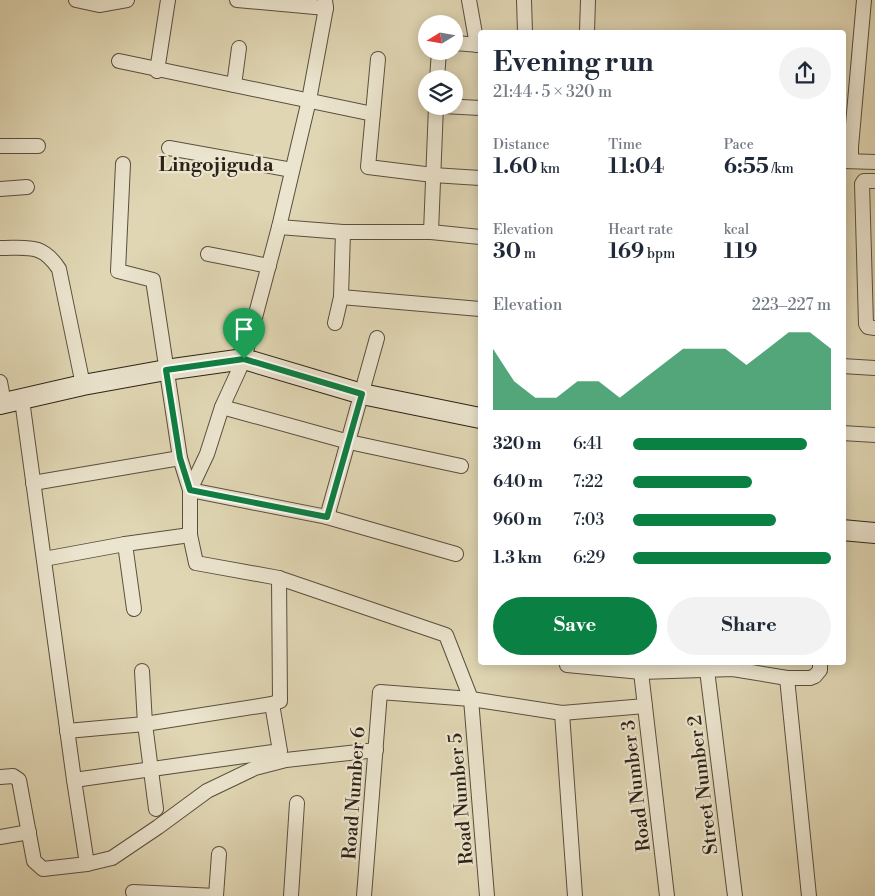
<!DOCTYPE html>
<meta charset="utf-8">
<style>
:root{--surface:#fff;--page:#f2f2f3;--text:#1f2937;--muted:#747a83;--accent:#0b8043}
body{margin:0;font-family:"Libre Bodoni",serif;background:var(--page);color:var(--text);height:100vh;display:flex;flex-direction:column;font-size:19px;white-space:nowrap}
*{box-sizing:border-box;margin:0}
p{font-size:16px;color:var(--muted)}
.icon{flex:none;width:28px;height:28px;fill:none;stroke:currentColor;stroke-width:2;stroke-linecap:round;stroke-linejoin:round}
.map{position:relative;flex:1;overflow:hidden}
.panel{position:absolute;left:478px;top:30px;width:368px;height:635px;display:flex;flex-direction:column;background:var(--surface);border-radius:5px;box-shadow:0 2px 12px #0003}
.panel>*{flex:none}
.needle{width:32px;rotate:259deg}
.tools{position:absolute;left:418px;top:15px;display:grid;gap:10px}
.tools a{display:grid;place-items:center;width:45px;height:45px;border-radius:50%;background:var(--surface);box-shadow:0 2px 12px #0003;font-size:25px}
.pin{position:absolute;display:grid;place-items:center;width:42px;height:42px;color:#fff;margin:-51px -21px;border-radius:50% 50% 50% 0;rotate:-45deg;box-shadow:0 0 5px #0007}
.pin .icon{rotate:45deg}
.round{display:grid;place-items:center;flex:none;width:52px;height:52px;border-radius:26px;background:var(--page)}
.summary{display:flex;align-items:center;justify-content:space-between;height:85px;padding:0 15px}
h1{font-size:28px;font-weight:700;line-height:38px}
.stats{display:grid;grid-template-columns:repeat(3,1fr);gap:8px;height:85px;padding:5px 15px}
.stats div{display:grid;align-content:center}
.stats b{font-size:21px;font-weight:700}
.stats small{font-size:14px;font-weight:400}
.stats p{font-size:14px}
.chart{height:140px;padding:10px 15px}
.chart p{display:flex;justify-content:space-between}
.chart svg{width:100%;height:90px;margin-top:5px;fill:var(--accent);opacity:.7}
.button{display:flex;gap:10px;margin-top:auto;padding:10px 15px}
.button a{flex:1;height:58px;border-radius:30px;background:var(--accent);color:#fff;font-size:20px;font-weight:700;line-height:58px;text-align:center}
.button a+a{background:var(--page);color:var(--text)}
ul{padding:0 15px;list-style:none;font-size:16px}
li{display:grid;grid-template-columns:80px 60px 1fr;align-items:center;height:38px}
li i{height:12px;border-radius:6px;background:var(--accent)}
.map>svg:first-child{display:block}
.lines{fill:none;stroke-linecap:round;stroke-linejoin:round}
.street-casing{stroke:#594f3e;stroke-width:16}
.secondary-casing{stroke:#2c2217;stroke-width:22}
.street{stroke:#ebe4ce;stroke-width:14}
.secondary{stroke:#ebe4ce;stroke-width:20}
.route-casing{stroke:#fff;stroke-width:10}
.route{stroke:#0b8043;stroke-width:6}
.labels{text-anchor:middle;stroke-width:4.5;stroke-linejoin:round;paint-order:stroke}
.street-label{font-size:19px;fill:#2c2217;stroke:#ebe4ce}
.neighbourhood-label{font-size:20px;font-weight:bold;fill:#2c2217;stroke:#ebe4ce}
</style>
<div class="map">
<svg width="875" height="896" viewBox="0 0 875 896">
<rect width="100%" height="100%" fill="#e0d6b3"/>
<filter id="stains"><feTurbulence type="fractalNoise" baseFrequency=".004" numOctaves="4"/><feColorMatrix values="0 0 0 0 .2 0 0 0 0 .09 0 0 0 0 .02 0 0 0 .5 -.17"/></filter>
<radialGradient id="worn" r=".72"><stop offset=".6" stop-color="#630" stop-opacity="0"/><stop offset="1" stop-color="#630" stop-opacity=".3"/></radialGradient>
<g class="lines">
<g class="street-casing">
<g id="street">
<polyline points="76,0 99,5 127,0"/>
<polyline points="237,0 326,8"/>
<polyline points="325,0 326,8 309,100 279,227 244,359 222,407 207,454 190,490 327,517 456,554"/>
<polyline points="469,0 477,45"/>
<polyline points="524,0 525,32"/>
<polyline points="587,32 588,0"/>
<polyline points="454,43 480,45"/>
<polyline points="378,59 368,167 433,175 480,178"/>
<polyline points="119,61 373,114"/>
<polyline points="157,71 168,0"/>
<polyline points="437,79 439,51"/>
<polyline points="234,85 239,48"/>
<polyline points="443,106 480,108"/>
<polyline points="0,146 38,146"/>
<polyline points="169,148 292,170"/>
<polyline points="843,161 875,162"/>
<polyline points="851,161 851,147 864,0"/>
<polyline points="123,164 118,271 153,280 180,458 190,490 190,535 196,563 279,578 446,635 471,699 487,896"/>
<polyline points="875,181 864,181 862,184 866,324 868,327 875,328"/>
<polyline points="0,189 27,187"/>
<polyline points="279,227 343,232 431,232 480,237"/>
<polyline points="431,232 436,106"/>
<path d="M0,248C28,248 42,243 59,269L83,385"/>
<polyline points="208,254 269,266"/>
<polyline points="341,297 480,309"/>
<polyline points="335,323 341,297 343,232"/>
<polyline points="842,366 875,368"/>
<polyline points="0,382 4,403"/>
<polyline points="22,400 74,780 87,864"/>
<polyline points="222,407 349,442 461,466"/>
<polyline points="842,433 875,435"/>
<polyline points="33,483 180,458"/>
<polyline points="327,517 377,338"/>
<polyline points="125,544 134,609"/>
<polyline points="44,559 125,544 190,535"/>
<polyline points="567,662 567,665 641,672 733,669 787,678 810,678 815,676 820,670 820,662"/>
<polyline points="707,670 735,896"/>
<polyline points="142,671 145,724 156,809"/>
<polyline points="641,672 667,896"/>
<polyline points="787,678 809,896"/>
<polyline points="562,713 575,896"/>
<polyline points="67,731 145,724 272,704 280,701 279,578"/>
<polyline points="0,777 13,776 19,780 34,861 43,869 87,864 112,858 158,827 207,791 255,768 286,760 376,750"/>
<polyline points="74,780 280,751 272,704"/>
<polyline points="0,837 29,832"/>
<polyline points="133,892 216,896"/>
<polyline points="216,896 219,854"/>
<polyline points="291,896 297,803"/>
<polyline points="364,896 380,692 471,699 562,713 645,706"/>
</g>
</g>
<g class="secondary-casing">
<g id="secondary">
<polyline points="0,404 83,385 166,370 244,359 362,394 480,418"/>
<polyline points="842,530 875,533"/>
</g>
</g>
<use href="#street" class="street"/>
<use href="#secondary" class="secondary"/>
</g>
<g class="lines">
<g class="route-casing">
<polygon id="route" points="244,359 362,394 327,517 190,490 180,458 166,370"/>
</g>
<use href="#route" class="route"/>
</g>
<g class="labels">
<g class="street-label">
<text transform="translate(702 785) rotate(-97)" y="7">Street Number 2</text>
<text transform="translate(635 786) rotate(-97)" y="7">Road Number 3</text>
<text transform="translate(353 793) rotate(-86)" y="7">Road Number 6</text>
<text transform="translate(460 799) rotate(-95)" y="7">Road Number 5</text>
</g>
<g class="neighbourhood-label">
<text x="216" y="171">Lingojiguda</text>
</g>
</g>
<rect width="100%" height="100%" filter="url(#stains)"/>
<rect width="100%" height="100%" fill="url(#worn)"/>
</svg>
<div class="tools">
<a><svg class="needle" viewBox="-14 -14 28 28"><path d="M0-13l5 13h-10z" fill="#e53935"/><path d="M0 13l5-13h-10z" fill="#747a83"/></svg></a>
<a><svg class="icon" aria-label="layers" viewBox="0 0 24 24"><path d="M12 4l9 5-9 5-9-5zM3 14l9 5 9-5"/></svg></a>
</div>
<div class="pin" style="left:244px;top:359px;background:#1e9e55"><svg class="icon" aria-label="arrive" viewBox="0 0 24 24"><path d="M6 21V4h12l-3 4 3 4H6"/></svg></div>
<section class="panel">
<div class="summary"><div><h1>Evening run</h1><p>21:44 · 5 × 320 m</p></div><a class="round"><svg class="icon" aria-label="share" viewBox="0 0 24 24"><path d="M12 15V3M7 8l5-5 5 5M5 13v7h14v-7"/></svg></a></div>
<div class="stats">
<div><p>Distance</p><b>1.60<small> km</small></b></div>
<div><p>Time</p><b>11:04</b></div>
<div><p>Pace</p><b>6:55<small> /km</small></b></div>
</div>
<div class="stats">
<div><p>Elevation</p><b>30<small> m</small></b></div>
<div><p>Heart rate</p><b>169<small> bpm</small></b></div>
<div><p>kcal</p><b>119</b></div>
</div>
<div class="chart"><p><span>Elevation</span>223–227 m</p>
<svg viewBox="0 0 160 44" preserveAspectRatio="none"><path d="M0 44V14L10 30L20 38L30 38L40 30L50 30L60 38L70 30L80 22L90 14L100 14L110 14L120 22L130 14L140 6L150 6L160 14V44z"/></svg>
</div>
<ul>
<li><b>320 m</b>6:41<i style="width:88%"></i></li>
<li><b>640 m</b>7:22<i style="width:60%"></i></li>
<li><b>960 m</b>7:03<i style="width:72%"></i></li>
<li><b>1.3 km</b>6:29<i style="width:100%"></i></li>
</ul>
<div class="button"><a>Save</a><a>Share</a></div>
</section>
</div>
